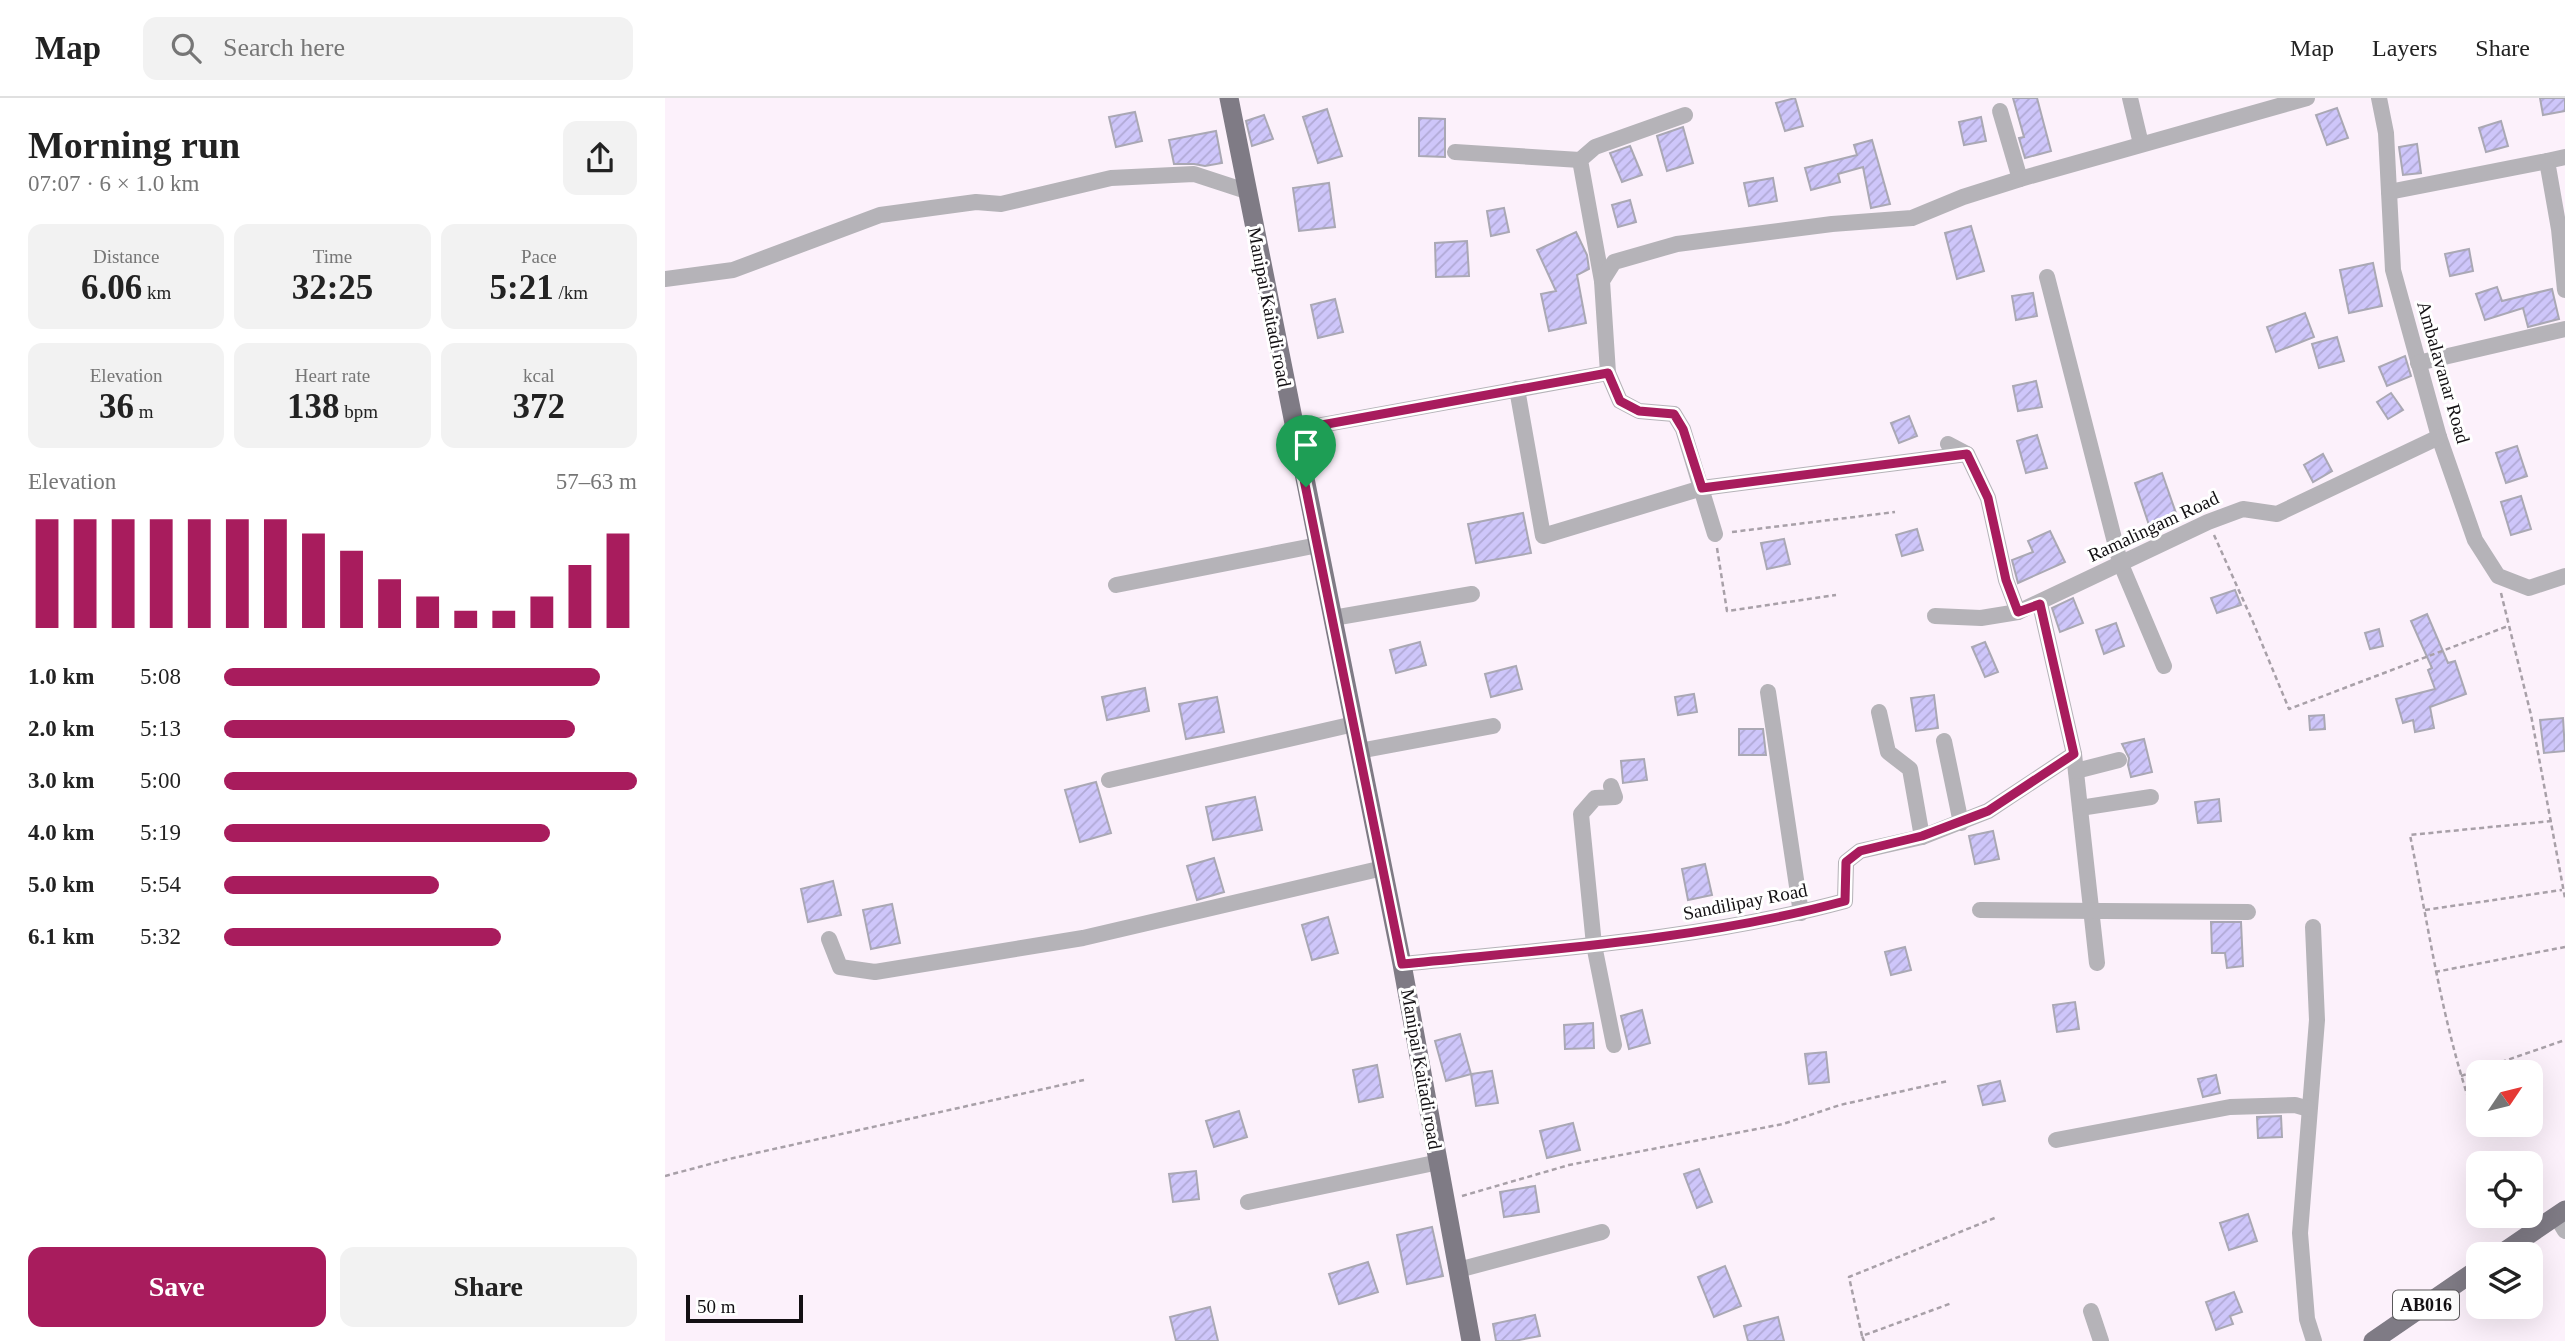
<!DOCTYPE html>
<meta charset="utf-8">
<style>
:root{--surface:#fff;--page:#f2f2f2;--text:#222;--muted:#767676;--line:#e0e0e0;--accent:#a81c5d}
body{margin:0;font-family:"Times New Roman",serif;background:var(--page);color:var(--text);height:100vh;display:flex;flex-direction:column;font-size:26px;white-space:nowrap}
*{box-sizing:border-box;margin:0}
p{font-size:23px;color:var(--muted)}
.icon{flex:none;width:38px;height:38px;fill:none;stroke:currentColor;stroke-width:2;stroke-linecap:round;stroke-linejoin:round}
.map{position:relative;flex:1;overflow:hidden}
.panel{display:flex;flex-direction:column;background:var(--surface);width:665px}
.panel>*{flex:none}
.needle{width:46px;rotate:55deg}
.tools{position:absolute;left:1801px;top:962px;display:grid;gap:14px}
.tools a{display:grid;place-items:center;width:77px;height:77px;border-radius:14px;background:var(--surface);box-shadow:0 7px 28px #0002;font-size:35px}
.scale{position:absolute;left:21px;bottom:18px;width:117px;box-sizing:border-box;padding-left:7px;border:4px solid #131013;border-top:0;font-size:19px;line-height:24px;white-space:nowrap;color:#131013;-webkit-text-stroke:5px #fff;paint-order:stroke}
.pin{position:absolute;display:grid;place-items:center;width:60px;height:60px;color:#fff;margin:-72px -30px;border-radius:50% 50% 50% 0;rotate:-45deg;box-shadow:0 0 7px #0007}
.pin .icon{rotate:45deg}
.round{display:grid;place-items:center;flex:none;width:74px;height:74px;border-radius:14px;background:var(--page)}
.summary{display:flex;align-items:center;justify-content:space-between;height:119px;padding:0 28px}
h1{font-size:38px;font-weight:800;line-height:52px}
.stats{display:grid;grid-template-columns:repeat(3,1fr);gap:10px;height:119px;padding:7px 28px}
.stats div{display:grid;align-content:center;border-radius:14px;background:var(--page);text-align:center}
.stats b{font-size:35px;font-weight:800}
.stats small{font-size:19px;font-weight:400}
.stats p{font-size:19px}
.chart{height:196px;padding:14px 28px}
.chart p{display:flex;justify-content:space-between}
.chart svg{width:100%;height:126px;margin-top:7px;stroke:var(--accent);stroke-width:6}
.primary-button{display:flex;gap:14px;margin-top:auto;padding:14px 28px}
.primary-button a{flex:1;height:80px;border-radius:14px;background:var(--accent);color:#fff;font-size:28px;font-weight:800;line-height:80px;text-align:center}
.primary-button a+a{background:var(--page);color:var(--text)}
ul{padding:0 28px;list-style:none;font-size:23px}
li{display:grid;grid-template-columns:112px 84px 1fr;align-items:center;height:52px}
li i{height:18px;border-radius:9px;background:var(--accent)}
header{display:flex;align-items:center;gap:42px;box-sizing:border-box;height:98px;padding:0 35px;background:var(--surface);border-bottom:2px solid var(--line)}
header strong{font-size:33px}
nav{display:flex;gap:38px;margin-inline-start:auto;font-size:24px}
.search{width:490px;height:63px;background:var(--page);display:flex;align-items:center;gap:18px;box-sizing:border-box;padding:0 24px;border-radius:14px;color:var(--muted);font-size:26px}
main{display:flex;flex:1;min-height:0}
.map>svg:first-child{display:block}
.building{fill:url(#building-hatch);stroke:#aaa8b4;stroke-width:2}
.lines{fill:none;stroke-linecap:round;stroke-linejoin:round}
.path{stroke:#a8a0a8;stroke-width:2.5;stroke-dasharray:5 3.5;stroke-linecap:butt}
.minor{stroke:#b5b3b8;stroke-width:16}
.major{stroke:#7f7b85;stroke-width:19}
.route-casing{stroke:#fff;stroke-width:14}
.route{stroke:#a81c5d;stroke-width:9}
.labels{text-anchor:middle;stroke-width:6;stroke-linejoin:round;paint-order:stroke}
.shield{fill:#fff;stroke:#5a585a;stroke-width:2}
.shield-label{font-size:18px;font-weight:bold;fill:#131013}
.street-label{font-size:19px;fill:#131013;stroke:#fff}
</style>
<header>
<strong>Map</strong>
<div class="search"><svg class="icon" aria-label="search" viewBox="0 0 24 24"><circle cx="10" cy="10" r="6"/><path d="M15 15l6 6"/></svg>Search here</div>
<nav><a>Map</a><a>Layers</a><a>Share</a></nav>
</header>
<main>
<section class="panel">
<div class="summary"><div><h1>Morning run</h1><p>07:07 · 6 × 1.0 km</p></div><a class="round"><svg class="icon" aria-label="share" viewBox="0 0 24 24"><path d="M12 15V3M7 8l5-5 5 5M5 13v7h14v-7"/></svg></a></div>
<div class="stats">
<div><p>Distance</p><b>6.06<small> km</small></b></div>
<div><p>Time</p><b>32:25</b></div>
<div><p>Pace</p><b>5:21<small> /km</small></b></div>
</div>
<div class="stats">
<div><p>Elevation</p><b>36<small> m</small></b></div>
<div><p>Heart rate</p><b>138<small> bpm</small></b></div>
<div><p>kcal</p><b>372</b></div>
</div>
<div class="chart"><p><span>Elevation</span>57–63 m</p>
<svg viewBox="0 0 160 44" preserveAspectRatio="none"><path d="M5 44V6M15 44V6M25 44V6M35 44V6M45 44V6M55 44V6M65 44V6M75 44V11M85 44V17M95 44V27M105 44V33M115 44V38M125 44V38M135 44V33M145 44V22M155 44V11"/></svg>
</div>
<ul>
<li><b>1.0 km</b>5:08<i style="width:91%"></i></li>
<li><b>2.0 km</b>5:13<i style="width:85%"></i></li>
<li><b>3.0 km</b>5:00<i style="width:100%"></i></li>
<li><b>4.0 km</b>5:19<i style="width:79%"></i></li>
<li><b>5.0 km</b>5:54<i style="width:52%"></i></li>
<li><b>6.1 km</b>5:32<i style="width:67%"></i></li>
</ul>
<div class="primary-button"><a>Save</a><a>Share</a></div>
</section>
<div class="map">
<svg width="1900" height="1243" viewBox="0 0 1900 1243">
<defs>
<pattern id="building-hatch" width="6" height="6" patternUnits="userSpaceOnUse" patternTransform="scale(1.75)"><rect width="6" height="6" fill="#cec6fa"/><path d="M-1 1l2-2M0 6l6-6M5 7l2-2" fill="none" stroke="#b0a9d5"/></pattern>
</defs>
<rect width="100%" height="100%" fill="#fcf1fb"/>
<g class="building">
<polygon points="1130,0 1138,28 1120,33 1111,5"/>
<polygon points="1348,0 1372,0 1386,53 1360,60 1354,40 1359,39"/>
<polygon points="1875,0 1900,0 1900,13 1878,17"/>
<polygon points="1672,10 1683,40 1662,47 1651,17"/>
<polygon points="662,11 677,58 653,65 638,19"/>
<polygon points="470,14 477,43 451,49 444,19"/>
<polygon points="599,17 608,41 587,48 581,23"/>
<polygon points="1316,19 1321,43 1299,47 1294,24"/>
<polygon points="754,20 780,21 780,59 754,58"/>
<polygon points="1836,23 1843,48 1821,54 1814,30"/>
<polygon points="1018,29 1028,65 1002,73 992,38"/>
<polygon points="551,33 557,65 540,68 529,66 509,66 504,42"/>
<polygon points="1207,42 1225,106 1206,110 1198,69 1173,76 1175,84 1146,92 1140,70 1192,57 1189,47"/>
<polygon points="1752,46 1756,75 1738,77 1734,49"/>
<polygon points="965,48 977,77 957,84 945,55"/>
<polygon points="1108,80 1112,103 1084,108 1079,85"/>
<polygon points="664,85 670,129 634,133 628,90"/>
<polygon points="965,102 971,124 953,129 947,107"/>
<polygon points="839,110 844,134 826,138 822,113"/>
<polygon points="1306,128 1319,173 1292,181 1280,135"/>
<polygon points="911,134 922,157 924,171 912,177 921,225 884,233 876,196 891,193 872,152"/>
<polygon points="802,143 804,178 771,179 770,145"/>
<polygon points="1804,151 1808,173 1785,178 1780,156"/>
<polygon points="1708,165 1717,208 1684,215 1675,172"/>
<polygon points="1832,189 1837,203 1887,191 1894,221 1863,229 1858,210 1820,222 1811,196"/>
<polygon points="1368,195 1372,218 1351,222 1347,198"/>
<polygon points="670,201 678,234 653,240 646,207"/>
<polygon points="1640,215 1649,239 1611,254 1602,229"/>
<polygon points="1672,239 1679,263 1654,270 1647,246"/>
<polygon points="1740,258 1746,278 1722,288 1714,269"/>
<polygon points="1371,283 1377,309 1353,313 1348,288"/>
<polygon points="1726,295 1738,312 1723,321 1712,304"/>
<polygon points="1244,318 1252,338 1234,345 1226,325"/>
<polygon points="1372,337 1382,370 1361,375 1352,343"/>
<polygon points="1852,348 1862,378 1841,385 1831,355"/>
<polygon points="1658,356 1667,373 1648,384 1639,367"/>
<polygon points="1497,375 1512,418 1484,427 1470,385"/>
<polygon points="1856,398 1866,431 1846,437 1836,404"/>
<polygon points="858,415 866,455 811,465 803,426"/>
<polygon points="1252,431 1258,452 1237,458 1231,437"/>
<polygon points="1385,433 1400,464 1353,485 1347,462 1368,454 1363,443"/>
<polygon points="1119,441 1125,466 1102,471 1096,445"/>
<polygon points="1570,492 1576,507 1552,515 1546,500"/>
<polygon points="1408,500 1418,525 1395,534 1387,510"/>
<polygon points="1762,516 1783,565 1790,563 1801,596 1765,609 1769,630 1750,634 1748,622 1738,625 1731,601 1770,591 1763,572 1767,570 1746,523"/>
<polygon points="1451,525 1459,548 1439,556 1431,532"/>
<polygon points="1714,531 1718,548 1705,551 1700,535"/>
<polygon points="755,544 761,567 731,575 725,552"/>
<polygon points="1320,544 1333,574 1320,579 1307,549"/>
<polygon points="851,568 857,591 826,599 820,576"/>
<polygon points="480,590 484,613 442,622 437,599"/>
<polygon points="1029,596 1032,614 1013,617 1010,599"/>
<polygon points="1269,597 1273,630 1251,633 1246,600"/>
<polygon points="552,599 559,634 521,641 514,606"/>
<polygon points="1659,617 1660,631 1645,632 1644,618"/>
<polygon points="1898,620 1900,653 1879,655 1875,622"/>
<polygon points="1074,631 1098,631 1101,657 1074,657"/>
<polygon points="1479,641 1487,674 1466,679 1463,667 1464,660 1457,646"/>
<polygon points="979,661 982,682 958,685 956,663"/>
<polygon points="431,684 446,735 415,744 400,692"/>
<polygon points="590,699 597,732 548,742 541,709"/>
<polygon points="1554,701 1556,723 1533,725 1530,704"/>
<polygon points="1328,733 1334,761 1310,766 1304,738"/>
<polygon points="549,760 559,794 532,802 522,768"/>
<polygon points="1040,766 1047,797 1023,802 1017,771"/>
<polygon points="168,783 176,817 143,824 136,791"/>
<polygon points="227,806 235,845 206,851 198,812"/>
<polygon points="663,819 673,855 647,862 637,827"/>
<polygon points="1546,824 1576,824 1578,868 1562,870 1560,855 1547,855"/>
<polygon points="1240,849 1246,872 1226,877 1220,854"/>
<polygon points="1410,904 1414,931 1392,934 1388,907"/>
<polygon points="977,912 985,945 964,951 956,918"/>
<polygon points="928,925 929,950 900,951 899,927"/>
<polygon points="795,936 806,976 781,983 770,943"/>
<polygon points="1161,954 1164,984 1144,986 1140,956"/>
<polygon points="712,967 718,999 694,1004 688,972"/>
<polygon points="827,973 833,1005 811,1008 806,976"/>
<polygon points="1551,977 1555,995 1538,999 1533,981"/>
<polygon points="1335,983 1340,1003 1318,1007 1313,988"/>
<polygon points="574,1013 582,1039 549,1049 541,1023"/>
<polygon points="1616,1018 1617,1039 1593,1040 1592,1019"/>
<polygon points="908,1025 915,1052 882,1060 875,1033"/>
<polygon points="1034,1071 1047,1104 1032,1110 1019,1076"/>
<polygon points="531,1073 534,1101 508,1104 504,1076"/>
<polygon points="870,1088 874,1114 839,1119 835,1094"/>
<polygon points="1583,1116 1592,1143 1564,1152 1555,1125"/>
<polygon points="767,1129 778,1178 742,1186 732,1137"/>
<polygon points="703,1164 713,1194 674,1206 664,1176"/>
<polygon points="1060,1168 1076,1208 1049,1219 1033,1179"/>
<polygon points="1569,1194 1577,1214 1565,1218 1568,1226 1551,1232 1541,1204"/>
<polygon points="545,1209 553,1243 511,1243 505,1219"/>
<polygon points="870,1217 875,1238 849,1243 831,1243 828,1226"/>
<polygon points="1113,1219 1119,1243 1083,1243 1079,1228"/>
</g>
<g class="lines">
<g class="path">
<polyline points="1067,434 1230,414"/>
<polyline points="1549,437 1588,524 1624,611 1843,528"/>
<polyline points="1052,450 1062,513 1171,497"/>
<polyline points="1836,495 1866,617 1900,800"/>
<polyline points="1760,812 1897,792"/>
<polyline points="1770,874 1900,849"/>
<polyline points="1796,978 1900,942"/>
<path d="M1809,1017C1777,926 1764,831 1745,737L1887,723"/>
<polyline points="0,1078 64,1061 419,982"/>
<polyline points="797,1098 904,1067 1118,1026 1175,1007 1283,983"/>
<polyline points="1197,1238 1184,1179 1332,1119"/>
<polyline points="1199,1243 1197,1238 1287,1205"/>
</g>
<g class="minor">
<polyline points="1465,0 1476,46"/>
<polyline points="1714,0 1721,35 1728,172 1774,339 1810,442 1833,478 1864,490 1900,478"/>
<polyline points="1335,13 1355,81"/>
<polyline points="790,54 915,62"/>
<polyline points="1900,59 1882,63 1894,131 1900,192"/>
<polyline points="1724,94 1882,63"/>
<polyline points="1382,179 1455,464 1499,568"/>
<polyline points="0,181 68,172 215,117 311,104 336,106 446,80 529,76 581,93"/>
<polyline points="937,183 915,62 930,49 1020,17"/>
<polyline points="1753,265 1900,231"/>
<polyline points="852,291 878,438 1037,390 1302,356"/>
<polyline points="629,332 943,275"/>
<polyline points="1283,346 1302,356 1323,400 1341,482 1353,514"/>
<polyline points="1050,436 1018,331 1009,316 974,313 955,303 943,275 937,183 949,164 1012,146 1167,126 1247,120 1298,99 1355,81 1642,0"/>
<polyline points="451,487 653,447"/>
<polyline points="1270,518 1316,520 1353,514 1543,424 1578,411 1612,416 1774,339"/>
<polyline points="668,520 807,496"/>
<polyline points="1103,594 1136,815"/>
<polyline points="1214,614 1223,654 1245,671 1257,739"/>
<polyline points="1279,643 1296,725"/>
<polyline points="694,653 828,628"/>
<polyline points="1409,656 1432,865"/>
<polyline points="1411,673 1454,662"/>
<polyline points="444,682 689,626"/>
<polyline points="946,688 950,699 930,700 916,716 929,847 949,947"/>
<polyline points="1415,710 1486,699"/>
<polyline points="1315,812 1583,814"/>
<polyline points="1648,829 1652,922 1635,1135 1642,1221 1649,1243"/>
<polyline points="164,841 175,869 210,874 418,840 718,770"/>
<path d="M737,866C886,851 1035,842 1180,803L1181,764L1195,753L1257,739L1323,713L1409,656L1375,506"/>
<polyline points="1391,1042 1565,1009 1630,1007 1644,1011"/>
<polyline points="583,1104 774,1064"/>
<polyline points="1891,1118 1900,1133"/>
<polyline points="793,1172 937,1134"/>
<polyline points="1426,1213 1436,1243"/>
</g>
<g class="major">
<polyline points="564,0 737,866 806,1243"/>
<polyline points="1834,1157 1900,1112"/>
<polyline points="1708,1243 1813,1171"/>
</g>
</g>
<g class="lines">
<g class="route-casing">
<path id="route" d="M943,275L955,303L974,313L1009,316L1018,331L1037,390L1302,356L1323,400L1341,482L1353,514L1375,506L1409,656L1323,713L1257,738L1195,753L1181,764L1180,803C1035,842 886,851 737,866L629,332Z"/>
</g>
<use href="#route" class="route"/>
</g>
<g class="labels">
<rect class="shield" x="1728" y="1192.5" width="66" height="29" rx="5"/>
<g class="shield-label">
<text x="1761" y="1213">AB016</text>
</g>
<g class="street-label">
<text transform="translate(605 209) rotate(79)" y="7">Manipai Kaitadi road</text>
<text transform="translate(1779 274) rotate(74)" y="7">Ambalavanar Road</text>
<text transform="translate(1488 428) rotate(-25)" y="7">Ramalingam Road</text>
<text transform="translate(1080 803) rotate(-11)" y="7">Sandilipay Road</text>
<text transform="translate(757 971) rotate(80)" y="7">Manipai Kaitadi road</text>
</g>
</g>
</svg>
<div class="tools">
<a><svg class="needle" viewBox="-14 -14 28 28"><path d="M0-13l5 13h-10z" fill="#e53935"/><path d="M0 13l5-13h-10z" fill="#767676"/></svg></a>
<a><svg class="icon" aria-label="locate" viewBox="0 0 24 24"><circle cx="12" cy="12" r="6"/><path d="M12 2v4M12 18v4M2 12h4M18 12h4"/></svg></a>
<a><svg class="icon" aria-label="layers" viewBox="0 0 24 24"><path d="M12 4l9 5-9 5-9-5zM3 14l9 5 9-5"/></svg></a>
</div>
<div class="scale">50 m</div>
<div class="pin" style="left:641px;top:389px;background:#1e9e55"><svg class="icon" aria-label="arrive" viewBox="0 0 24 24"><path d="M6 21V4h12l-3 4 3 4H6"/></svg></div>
</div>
</main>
